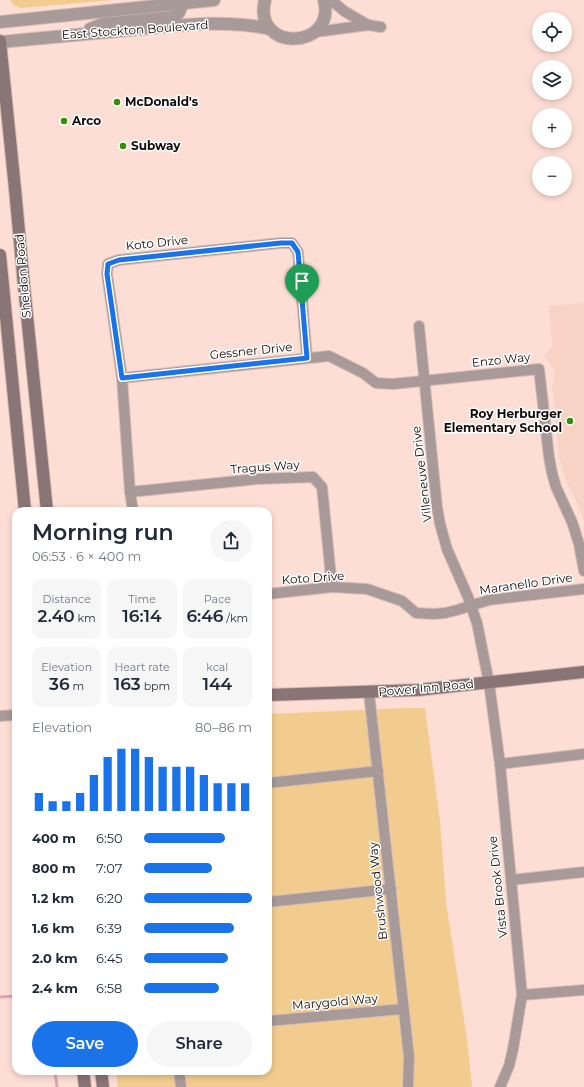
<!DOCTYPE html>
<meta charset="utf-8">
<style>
:root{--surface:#fff;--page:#f6f6f7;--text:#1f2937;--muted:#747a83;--accent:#1a73e8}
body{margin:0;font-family:Montserrat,sans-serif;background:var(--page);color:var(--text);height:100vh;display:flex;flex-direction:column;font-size:15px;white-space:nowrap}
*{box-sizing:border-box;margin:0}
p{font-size:13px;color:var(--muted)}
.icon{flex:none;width:22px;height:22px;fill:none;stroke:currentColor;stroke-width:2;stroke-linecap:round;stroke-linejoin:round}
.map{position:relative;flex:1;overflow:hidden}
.drawer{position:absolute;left:12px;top:507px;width:260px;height:568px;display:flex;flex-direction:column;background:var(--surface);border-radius:12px;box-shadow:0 2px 6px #0003}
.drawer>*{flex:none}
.buttons{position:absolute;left:532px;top:12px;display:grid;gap:8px}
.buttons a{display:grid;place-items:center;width:40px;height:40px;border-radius:50%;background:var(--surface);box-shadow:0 2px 6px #0003;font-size:20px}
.pin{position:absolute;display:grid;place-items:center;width:34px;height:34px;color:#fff;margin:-41px -17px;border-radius:50% 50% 50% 0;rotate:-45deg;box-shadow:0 0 4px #0007}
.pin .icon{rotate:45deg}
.round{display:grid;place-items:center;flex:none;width:42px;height:42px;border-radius:21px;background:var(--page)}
.head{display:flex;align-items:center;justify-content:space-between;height:68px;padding:0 20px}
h1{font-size:22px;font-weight:600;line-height:30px}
.stats{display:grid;grid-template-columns:repeat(3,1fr);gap:6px;height:68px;padding:4px 20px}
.stats div{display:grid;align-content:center;border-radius:10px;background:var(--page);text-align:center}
.stats b{font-size:17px;font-weight:600}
.stats small{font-size:11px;font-weight:400}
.stats p{font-size:11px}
.chart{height:112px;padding:8px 20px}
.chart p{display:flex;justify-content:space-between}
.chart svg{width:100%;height:72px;margin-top:4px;stroke:var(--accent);stroke-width:6}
.action{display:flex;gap:8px;margin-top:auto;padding:8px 20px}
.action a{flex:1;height:46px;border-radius:24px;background:var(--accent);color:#fff;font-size:16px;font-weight:600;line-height:46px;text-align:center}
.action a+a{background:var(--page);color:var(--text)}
ul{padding:0 20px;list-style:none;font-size:13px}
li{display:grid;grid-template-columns:64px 48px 1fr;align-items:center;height:30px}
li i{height:10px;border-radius:5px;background:var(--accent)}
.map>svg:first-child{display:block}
.built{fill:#f9d2c6}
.green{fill:#f2cc8f}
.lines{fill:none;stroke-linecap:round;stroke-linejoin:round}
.stream{stroke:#e79fb7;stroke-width:3}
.minor-casing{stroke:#d8bcb4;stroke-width:12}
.tertiary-casing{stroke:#d8bcb4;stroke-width:14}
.secondary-casing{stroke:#d8bcb4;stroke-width:14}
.minor{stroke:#a79a99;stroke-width:10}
.tertiary{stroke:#a79a99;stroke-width:12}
.secondary{stroke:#897575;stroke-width:12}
.route-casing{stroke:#fff;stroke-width:8}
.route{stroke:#1a73e8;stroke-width:5}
.poi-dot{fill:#319008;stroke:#fff;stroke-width:1.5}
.labels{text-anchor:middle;stroke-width:3;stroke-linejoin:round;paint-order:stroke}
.street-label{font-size:12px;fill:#130a07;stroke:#fff}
.poi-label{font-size:12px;font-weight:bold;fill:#130a07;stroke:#fff;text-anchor:start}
</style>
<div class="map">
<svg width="584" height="1087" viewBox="0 0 584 1087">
<rect width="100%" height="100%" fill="#fdded5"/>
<polygon class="built" points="584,303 584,520 578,505 565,478 559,456 552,386 555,375 553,368 544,356 552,346 549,306"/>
<g class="green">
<polygon points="10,0 113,0 21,8 15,6"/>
<polygon points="406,708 425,708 440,821 446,902 467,1039 472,1087 118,1087 116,1071 268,1071 268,714"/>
</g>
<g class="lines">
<g class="stream">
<polyline points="0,997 16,996"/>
<polyline points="55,1071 57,1087"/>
</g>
<g class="minor-casing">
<g id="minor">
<polyline points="331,0 344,11 368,25"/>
<polyline points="315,32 368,25 381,27"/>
<polyline points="419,326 437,507 440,524 447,549 468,597 477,623 489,683 500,764 522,995 513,1049 509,1066 500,1087"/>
<polyline points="122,378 329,356 363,373 376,383 393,384 539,369 549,457 552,473 556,487 572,522 579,544 584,571"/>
<polyline points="130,492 257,479 313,477 322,487 332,587"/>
<polyline points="133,511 130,492 122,378 107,274 108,264 119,260 281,243 292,243 298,252 307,358"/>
<polyline points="268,594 332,587 367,589 402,601 416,613 434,614 445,613 457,610 489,600 584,589"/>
<polyline points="369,693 409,1057 408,1087"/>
<polyline points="0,716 16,715"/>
<polyline points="500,764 584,754"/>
<polyline points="268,783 378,771"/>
<polyline points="511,880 584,872"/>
<polyline points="268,902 391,889"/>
<polyline points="522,995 584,990"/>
<polyline points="268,1021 403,1009"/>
<polyline points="179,1071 181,1087"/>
</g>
</g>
<g class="tertiary-casing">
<g id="tertiary">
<path d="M265,0C252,53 337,50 324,0"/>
<polyline points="0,22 214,0"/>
<path d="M90,29L102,24L172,17C179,15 181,11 181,4"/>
<path d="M0,42C39,38 79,35 118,31C166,27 223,18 270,29"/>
</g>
</g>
<g class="secondary-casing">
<g id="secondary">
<polyline points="0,41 15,189 24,286 47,511"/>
<polyline points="0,255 25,511"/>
<polyline points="268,695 418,690 584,672"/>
<polyline points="83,1071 85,1087"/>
<polyline points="101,1071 103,1087"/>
</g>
</g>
<use href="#minor" class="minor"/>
<use href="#tertiary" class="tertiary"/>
<use href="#secondary" class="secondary"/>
</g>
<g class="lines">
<g class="route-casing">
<polygon id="route" points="281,243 292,243 298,252 307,358 122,378 107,274 108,264 119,260"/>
</g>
<use href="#route" class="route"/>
</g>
<g class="poi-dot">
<circle cx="117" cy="102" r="4"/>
<circle cx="64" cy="121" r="4"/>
<circle cx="123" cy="146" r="4"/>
<circle cx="570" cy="421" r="4"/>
</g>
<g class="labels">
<g class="street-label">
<text transform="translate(135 30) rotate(-4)" y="4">East Stockton Boulevard</text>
<text transform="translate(157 243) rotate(-6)" y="4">Koto Drive</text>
<text transform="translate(23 276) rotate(-95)" y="4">Sheldon Road</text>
<text transform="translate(251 351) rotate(-6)" y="4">Gessner Drive</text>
<text transform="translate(501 360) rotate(-6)" y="4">Enzo Way</text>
<text transform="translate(265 467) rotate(-4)" y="4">Tragus Way</text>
<text transform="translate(422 474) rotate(-97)" y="4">Villeneuve Drive</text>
<text transform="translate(313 578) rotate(-4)" y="4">Koto Drive</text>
<text transform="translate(526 584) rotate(-8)" y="4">Maranello Drive</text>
<text transform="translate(426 688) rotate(-5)" y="4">Power Inn Road</text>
<text transform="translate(498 887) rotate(-96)" y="4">Vista Brook Drive</text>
<text transform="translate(378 891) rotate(-96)" y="4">Brushwood Way</text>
<text transform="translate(335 1002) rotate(-5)" y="4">Marygold Way</text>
</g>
<g class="poi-label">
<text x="125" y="106">McDonald's</text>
<text x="72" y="125">Arco</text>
<text x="131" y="150">Subway</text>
<text x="562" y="418" text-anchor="end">Roy Herburger<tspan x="562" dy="14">Elementary School</tspan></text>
</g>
</g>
</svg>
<div class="buttons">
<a><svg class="icon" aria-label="locate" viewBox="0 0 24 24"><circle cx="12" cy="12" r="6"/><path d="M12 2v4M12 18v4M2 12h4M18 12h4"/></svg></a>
<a><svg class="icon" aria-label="layers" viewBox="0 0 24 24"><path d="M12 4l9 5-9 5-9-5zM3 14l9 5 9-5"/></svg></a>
<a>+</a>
<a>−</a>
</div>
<div class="pin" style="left:302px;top:305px;background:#1e9e55"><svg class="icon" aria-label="arrive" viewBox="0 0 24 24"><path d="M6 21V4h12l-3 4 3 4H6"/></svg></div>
<section class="drawer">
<div class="head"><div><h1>Morning run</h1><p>06:53 · 6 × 400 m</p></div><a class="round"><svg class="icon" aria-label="share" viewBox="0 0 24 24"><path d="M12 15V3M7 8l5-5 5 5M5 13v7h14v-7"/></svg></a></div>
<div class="stats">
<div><p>Distance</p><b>2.40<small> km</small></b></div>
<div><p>Time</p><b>16:14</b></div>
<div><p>Pace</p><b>6:46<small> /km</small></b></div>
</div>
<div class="stats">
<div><p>Elevation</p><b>36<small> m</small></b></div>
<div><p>Heart rate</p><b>163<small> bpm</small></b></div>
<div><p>kcal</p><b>144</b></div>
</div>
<div class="chart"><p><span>Elevation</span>80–86 m</p>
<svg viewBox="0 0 160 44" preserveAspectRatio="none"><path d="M5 44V33M15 44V38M25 44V38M35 44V33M45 44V22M55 44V11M65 44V6M75 44V6M85 44V11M95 44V17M105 44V17M115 44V17M125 44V22M135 44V27M145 44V27M155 44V27"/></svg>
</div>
<ul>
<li><b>400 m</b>6:50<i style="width:75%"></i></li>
<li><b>800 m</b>7:07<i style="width:63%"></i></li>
<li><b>1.2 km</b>6:20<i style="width:100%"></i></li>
<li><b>1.6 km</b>6:39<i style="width:83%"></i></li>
<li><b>2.0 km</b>6:45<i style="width:78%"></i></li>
<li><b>2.4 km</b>6:58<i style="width:69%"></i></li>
</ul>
<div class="action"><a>Save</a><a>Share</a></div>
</section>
</div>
